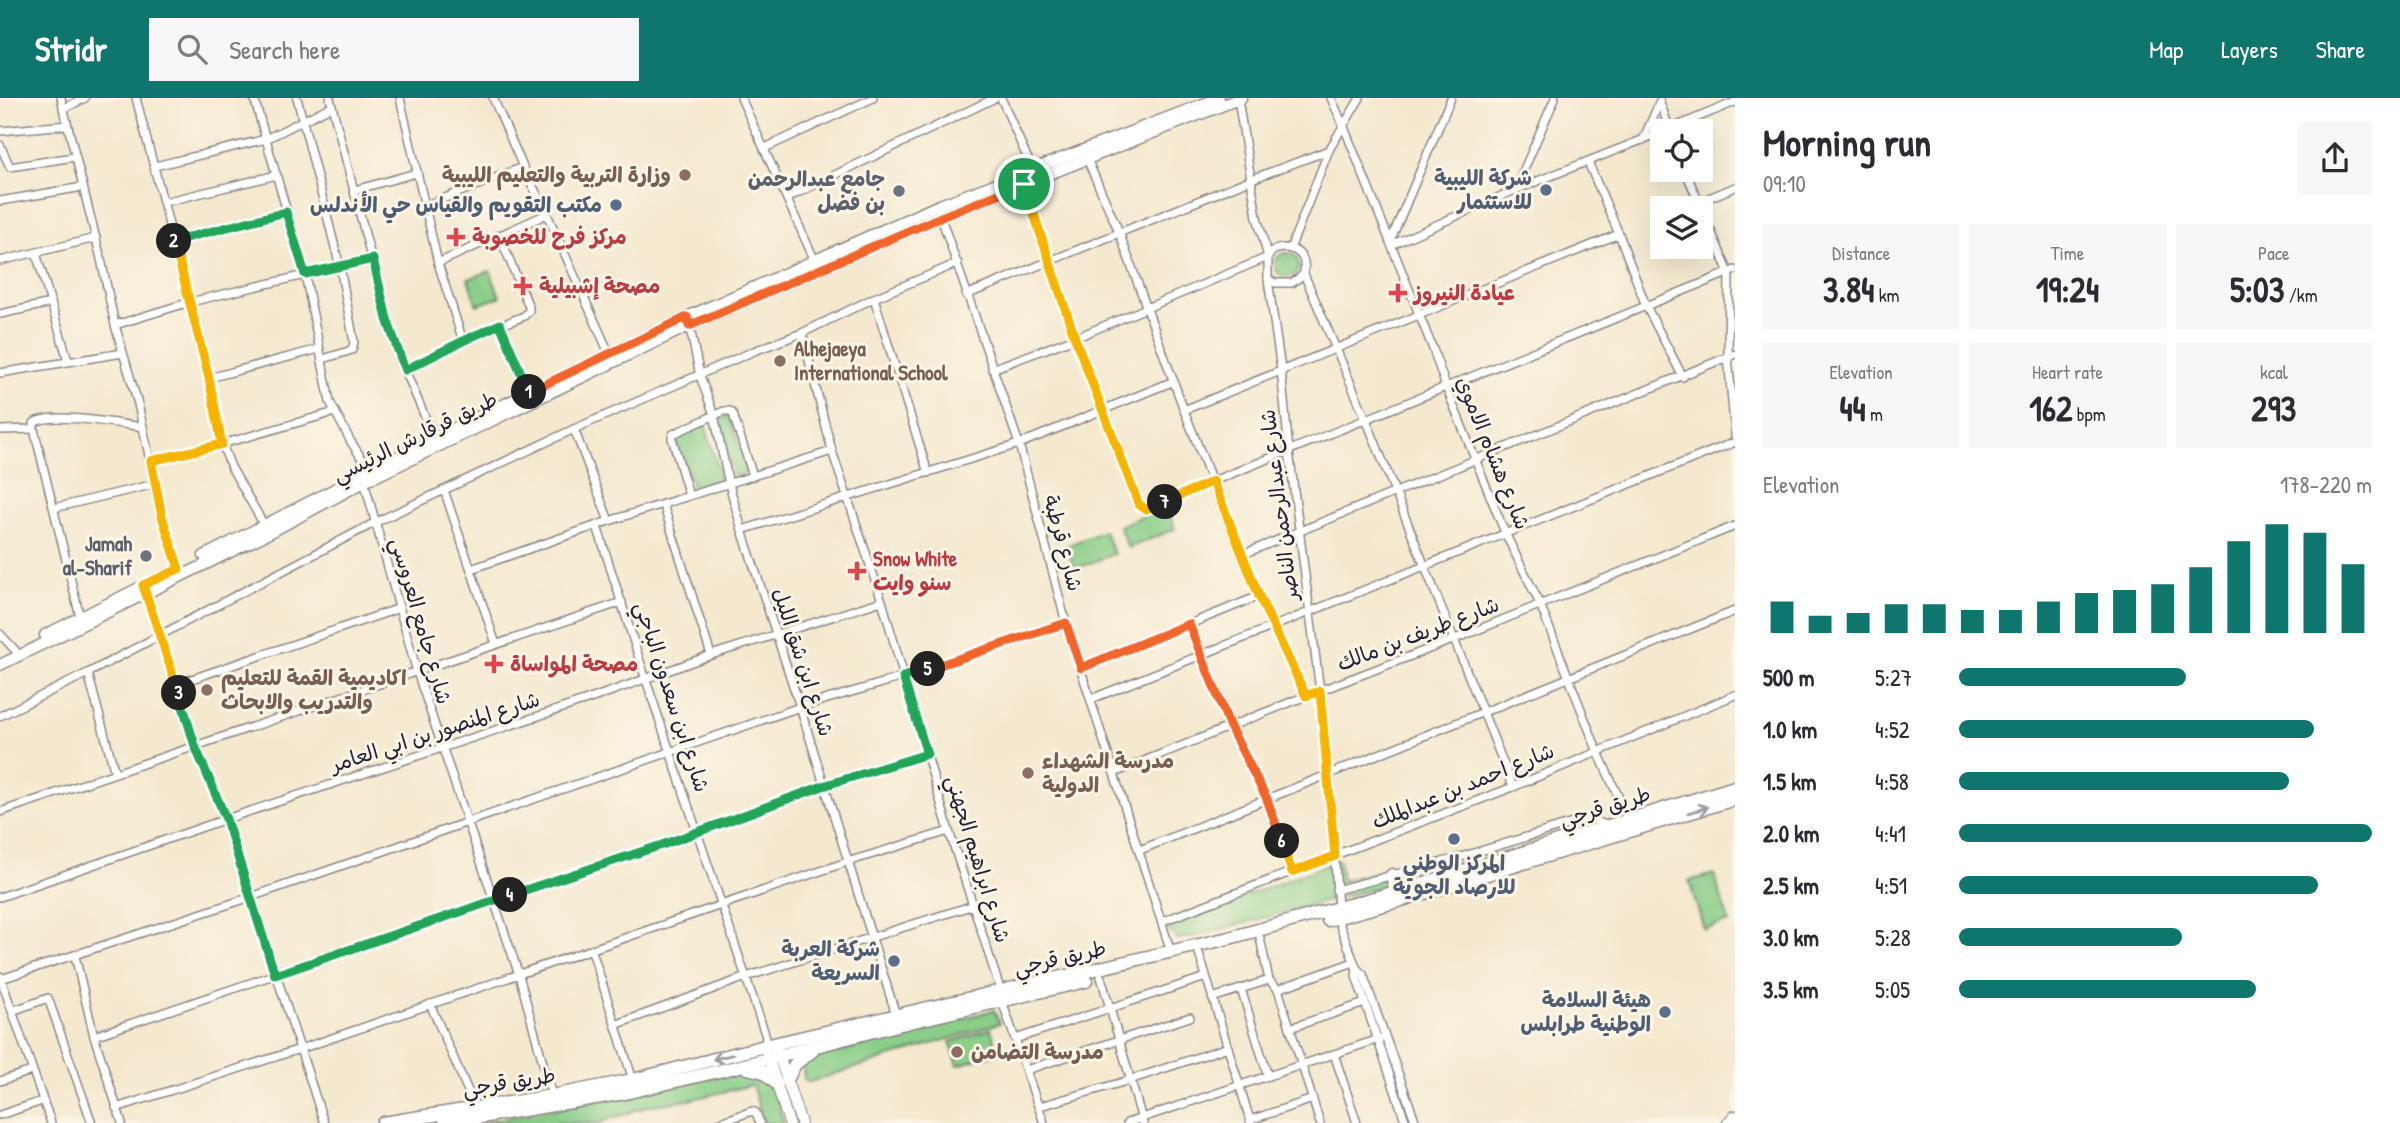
<!DOCTYPE html>
<meta charset="utf-8">
<style>
:root{--surface:#fff;--page:#f7f7f7;--text:#2b2b33;--muted:#7c7c81;--accent:#0f766e}
body{margin:0;font-family:"Patrick Hand","Playpen Sans Arabic",sans-serif;background:var(--page);color:var(--text);height:100vh;display:flex;flex-direction:column;font-size:26px;white-space:nowrap}
*{box-sizing:border-box;margin:0}
p{font-size:23px;color:var(--muted)}
.icon{flex:none;width:38px;height:38px;fill:none;stroke:currentColor;stroke-width:2;stroke-linecap:round;stroke-linejoin:round}
.map{position:relative;flex:1;overflow:hidden}
.drawer{display:flex;flex-direction:column;background:var(--surface);width:665px}
.drawer>*{flex:none}
.fabs{position:absolute;left:1650px;top:21px;display:grid;gap:14px}
.fabs a{display:grid;place-items:center;width:63px;height:63px;border-radius:0px;background:var(--surface);box-shadow:0 7px 28px #0002;font-size:35px}
.pin{position:absolute;display:grid;place-items:center;width:60px;height:60px;color:#fff;margin:-30px;border:4px solid #fff;border-radius:50%;box-shadow:0 2px 7px #0007}
.km{position:absolute;width:35px;height:35px;margin:-18px;border-radius:50%;background:#222;color:#fff;font-size:19px;line-height:35px;text-align:center}
.round{display:grid;place-items:center;flex:none;width:74px;height:74px;border-radius:0px;background:var(--page)}
.headline{display:flex;align-items:center;justify-content:space-between;height:119px;padding:0 28px}
h1{font-size:38px;font-weight:700;line-height:52px}
.metrics{display:grid;grid-template-columns:repeat(3,1fr);gap:10px;height:119px;padding:7px 28px}
.metrics div{display:grid;align-content:center;border-radius:0px;background:var(--page);text-align:center}
.metrics b{font-size:35px;font-weight:700}
.metrics small{font-size:19px;font-weight:400}
.metrics p{font-size:19px}
.chart{height:196px;padding:14px 28px}
.chart p{display:flex;justify-content:space-between}
.chart svg{width:100%;height:126px;margin-top:7px;stroke:var(--accent);stroke-width:6}
ul{padding:0 28px;list-style:none;font-size:23px}
li{display:grid;grid-template-columns:112px 84px 1fr;align-items:center;height:52px}
li i{height:18px;border-radius:9px;background:var(--accent)}
header{display:flex;align-items:center;gap:42px;box-sizing:border-box;height:98px;padding:0 35px;background:var(--accent);color:#fff}
header strong{font-size:33px}
nav{display:flex;gap:38px;margin-inline-start:auto;font-size:24px}
.search{width:490px;height:63px;background:var(--page);display:flex;align-items:center;gap:18px;box-sizing:border-box;padding:0 24px;border-radius:0px;color:var(--muted);font-size:26px}
main{display:flex;flex:1;min-height:0}
.map>svg:first-child{display:block}
.green{fill:#8ace88;stroke:#567862;stroke-width:2}
.lines{fill:none;stroke-linecap:round;stroke-linejoin:round}
.street-casing{stroke:#8b8685;stroke-width:10}
.secondary-casing{stroke:#8b8685;stroke-width:12}
.primary-casing{stroke:#8b8685;stroke-width:13}
.highway-casing{stroke:#8b8685;stroke-width:15}
.street{stroke:#fff;stroke-width:7}
.secondary{stroke:#fff;stroke-width:10}
.primary{stroke:#fff;stroke-width:10}
.highway{stroke:#fff;stroke-width:12}
.oneway{stroke:#9c9ca7}
.split-1-casing{stroke:#fff;stroke-width:14}
.split-2-casing{stroke:#fff;stroke-width:14}
.split-3-casing{stroke:#fff;stroke-width:14}
.split-4-casing{stroke:#fff;stroke-width:14}
.split-5-casing{stroke:#fff;stroke-width:14}
.split-6-casing{stroke:#fff;stroke-width:14}
.split-7-casing{stroke:#fff;stroke-width:14}
.split-8-casing{stroke:#fff;stroke-width:14}
.split-1{stroke:#f0652b;stroke-width:9}
.split-2{stroke:#22a559;stroke-width:9}
.split-3{stroke:#f5b400;stroke-width:9}
.split-4{stroke:#22a559;stroke-width:9}
.split-5{stroke:#22a559;stroke-width:9}
.split-6{stroke:#f0652b;stroke-width:9}
.split-7{stroke:#f5b400;stroke-width:9}
.split-8{stroke:#f5b400;stroke-width:9}
.education-dot{fill:#8d6e63;stroke:#fcf5e5;stroke-width:2.5}
.service-dot{fill:#5c6f8a;stroke:#fcf5e5;stroke-width:2.5}
.worship-dot{fill:#6b7280;stroke:#fcf5e5;stroke-width:2.5}
.health-dot{fill:#e0444e;stroke:#fcf5e5;stroke-width:2.5}
.labels{text-anchor:middle;stroke-width:6;stroke-linejoin:round;paint-order:stroke}
.education-label{font-size:21px;font-weight:bold;fill:#785e54;stroke:#fcf5e5;text-anchor:start}
.service-label{font-size:21px;font-weight:bold;fill:#4e5e75;stroke:#fcf5e5;text-anchor:end}
.worship-label{font-size:21px;font-weight:bold;fill:#5b616d;stroke:#fcf5e5;text-anchor:end}
.health-label{font-size:21px;font-weight:bold;fill:#be3a42;stroke:#fcf5e5;text-anchor:start}
.street-label{font-size:21px;fill:#22223b;stroke:#fcf5e5}
</style>
<header>
<strong>Stridr</strong>
<div class="search"><svg class="icon" aria-label="search" viewBox="0 0 24 24"><circle cx="10" cy="10" r="6"/><path d="M15 15l6 6"/></svg>Search here</div>
<nav><a>Map</a><a>Layers</a><a>Share</a></nav>
</header>
<main>
<div class="map">
<svg width="1735" height="1025" viewBox="0 0 1735 1025">
<rect width="100%" height="100%" fill="#fcf5e5"/>
<filter id="ink" filterUnits="userSpaceOnUse"><feTurbulence type="fractalNoise" baseFrequency=".0143" numOctaves="2"/><feDisplacementMap in="SourceGraphic" scale="14" xChannelSelector="R" yChannelSelector="G"/><feConvolveMatrix kernelMatrix="1 2 1 2 8 2 1 2 1" color-interpolation-filters="sRGB"/></filter>
<filter id="wash" filterUnits="userSpaceOnUse"><feTurbulence type="fractalNoise" baseFrequency=".00686" numOctaves="4" result="noise"/><feDisplacementMap in="SourceGraphic" scale="28" xChannelSelector="R" yChannelSelector="G"/><feGaussianBlur stdDeviation="1.57" result="paint"/><feColorMatrix in="noise" values="0 0 0 0 0 0 0 0 0 0 0 0 0 0 0 0 0 1.4 0 .05"/><feComposite in="paint" operator="in"/></filter>
<g filter="url(#wash)">
<rect width="100%" height="100%" fill="#f4e9cf"/>
<g class="green">
<circle cx="1287" cy="167" r="12"/>
<polygon points="490,173 500,199 477,207 468,181"/>
<polygon points="729,317 748,375 734,378 716,322"/>
<polygon points="705,327 723,387 694,392 675,341"/>
<polygon points="1166,408 1175,431 1128,450 1119,428"/>
<polygon points="1104,433 1114,456 1075,471 1066,448"/>
<polygon points="1339,762 1342,783 1389,771 1392,786 1191,839 1177,841 1167,831 1176,825"/>
<polygon points="1714,776 1729,824 1704,831 1689,783"/>
<polygon points="994,912 1000,925 809,984 804,983 803,967 807,962"/>
<polygon points="991,931 998,955 958,967 950,944"/>
<path d="M748,973C776,988 775,996 784,1025H764L752,987L689,1002L648,1008L599,1025H479Z"/>
</g>
</g>
<g filter="url(#ink)">
<g class="lines">
<g class="street-casing">
<g id="street">
<polyline points="61,0 101,161 115,227 138,306 162,418 179,471"/>
<polyline points="136,0 209,280 222,346 231,369 264,427"/>
<polyline points="254,0 305,176 330,304 351,344 370,373"/>
<polyline points="297,0 340,169 354,244 352,252 323,261"/>
<polyline points="330,0 387,221 405,272 434,340"/>
<polyline points="400,0 438,165 463,243"/>
<polyline points="493,0 523,69 547,116 609,255"/>
<polyline points="741,0 815,163"/>
<polyline points="1001,0 1033,73"/>
<polyline points="1331,0 1344,29 1433,251 1446,289 1506,437 1540,506 1597,652 1629,722"/>
<polyline points="1238,1 1257,119 1268,159 1268,181 1281,272 1289,353 1320,593 1329,675 1338,810"/>
<polyline points="1660,4 1670,33"/>
<polyline points="63,11 85,0"/>
<polyline points="0,33 67,27"/>
<polyline points="1665,33 1735,4"/>
<polyline points="1643,42 1660,3"/>
<polyline points="0,47 10,69 74,59"/>
<polyline points="765,50 873,0"/>
<polyline points="1087,61 1119,134 1184,312 1241,457 1306,598"/>
<polyline points="1588,64 1619,136 1646,208 1683,279"/>
<polyline points="155,68 266,41 332,8"/>
<polyline points="1685,72 1729,175 1728,259 1735,338"/>
<polyline points="1024,86 1075,240 1139,407 1144,411 1735,172"/>
<polyline points="355,92 416,75"/>
<polyline points="1515,92 1555,0"/>
<polyline points="787,100 995,0"/>
<polyline points="0,103 83,89"/>
<polyline points="164,104 277,77"/>
<polyline points="1699,104 1735,89"/>
<polyline points="425,108 523,69"/>
<polyline points="937,108 1019,346 1066,525 1171,854"/>
<polyline points="173,143 286,114"/>
<polyline points="1390,144 1451,0"/>
<polyline points="1391,147 1515,92 1662,34"/>
<polyline points="1290,151 1329,52 1360,0"/>
<polyline points="36,155 68,262"/>
<polyline points="0,163 96,140"/>
<polyline points="438,165 547,116"/>
<polyline points="1268,181 1275,185 1292,185 1304,176"/>
<polyline points="966,197 1252,81 1329,52"/>
<polyline points="874,200 928,375"/>
<polyline points="0,216 51,205"/>
<polyline points="689,225 700,278 714,317 729,386 742,432 800,609 896,917"/>
<polyline points="500,226 529,294"/>
<polyline points="115,227 190,204 373,161"/>
<polyline points="802,235 832,353 882,503 949,733 1001,894"/>
<path d="M992,271L1075,240L1268,159C1274,147 1294,147 1302,159C1306,164 1304,170 1304,176L1366,321L1513,689"/>
<polyline points="405,272 463,243 524,218 529,213 529,209 500,139"/>
<polyline points="0,275 123,255"/>
<polyline points="209,280 319,251"/>
<polyline points="1184,312 1619,136"/>
<polyline points="34,331 80,519"/>
<polyline points="574,331 609,423"/>
<path d="M0,332L34,331V325C50,313 122,326 143,329"/>
<polyline points="151,363 222,346 335,314"/>
<polyline points="364,383 417,574 519,877 552,998"/>
<polyline points="444,392 496,546"/>
<polyline points="689,398 672,340 673,336 724,313 730,313 733,316 753,378"/>
<polyline points="663,406 711,557"/>
<polyline points="54,410 155,386"/>
<polyline points="597,428 645,579 766,939 765,948"/>
<polyline points="742,432 1019,346 1174,283"/>
<polyline points="1241,457 1735,256"/>
<polyline points="471,471 609,423 832,353"/>
<polyline points="146,494 196,648 226,721 324,1025"/>
<polyline points="1189,526 1230,629 1267,701 1292,774"/>
<polyline points="0,536 15,552"/>
<polyline points="1081,570 1259,498"/>
<polyline points="88,575 115,675"/>
<polyline points="177,586 400,510"/>
<polyline points="1091,601 1735,344"/>
<polyline points="0,618 88,575 374,425 574,331 754,253 802,235 874,200 958,165"/>
<polyline points="1114,675 1306,598 1455,541 1735,428"/>
<polyline points="0,714 622,504"/>
<polyline points="1140,752 1735,513"/>
<polyline points="1336,792 1454,761 1586,721 1594,722 1607,728"/>
<polyline points="0,799 226,721 590,601 711,557 882,503"/>
<polyline points="1337,820 1357,871 1356,878 1406,1025"/>
<polyline points="1163,823 1513,689 1735,597"/>
<polyline points="1260,840 1269,882 1278,891 1320,1025"/>
<polyline points="592,853 633,982"/>
<polyline points="1199,855 1251,1025"/>
<polyline points="75,858 94,938 122,1025"/>
<polyline points="1357,871 1363,876 1416,1025"/>
<polyline points="0,878 51,1025"/>
<polyline points="1101,879 1143,1025"/>
<polyline points="1,881 251,799 800,609 903,579 1066,525"/>
<polyline points="1241,891 1268,978"/>
<polyline points="1278,891 1354,864"/>
<polyline points="1212,900 1269,882"/>
<polyline points="1002,903 1044,1025"/>
<polyline points="430,906 475,1009"/>
<polyline points="12,913 48,900 92,1025"/>
<polyline points="615,927 746,879 974,807"/>
<polyline points="1290,930 1365,905"/>
<polyline points="94,938 494,802 662,747 823,688 927,656"/>
<polyline points="1015,941 1206,879"/>
<polyline points="1334,956 1357,1025"/>
<polyline points="1026,972 1190,919"/>
<polyline points="0,983 32,973"/>
<polyline points="1040,1008 1130,982 1228,949"/>
<polyline points="116,1010 300,951 847,764 949,733"/>
<polyline points="0,1017 42,1003"/>
<polyline points="1250,1022 1313,1001"/>
<polyline points="718,1025 752,1013 756,1015 760,1025"/>
<polyline points="1127,1025 1385,939"/>
</g>
</g>
<g class="secondary-casing">
<g id="secondary">
<polyline points="775,946 801,1025"/>
<polyline points="767,955 789,1025"/>
</g>
</g>
<g class="primary-casing">
<g id="primary">
<polyline points="204,458 434,340 687,219 937,108 1219,0"/>
<polyline points="45,537 171,474"/>
<polyline points="0,567 269,435 364,384 689,228 941,119 1241,0"/>
</g>
</g>
<g class="highway-casing">
<g id="highway">
<polyline points="1392,777 1396,794"/>
<polyline points="1328,822 1398,803 1735,701"/>
<polyline points="747,970 764,974 777,986"/>
<polyline points="788,980 795,966 812,953"/>
<polyline points="383,1025 552,998 633,982 765,948 1229,840 1396,794 1735,689"/>
<polyline points="445,1025 625,995 736,969 897,927 1086,883"/>
<polyline points="1729,1025 1735,1019"/>
</g>
</g>
<use href="#street" class="street"/>
<use href="#secondary" class="secondary"/>
<use href="#primary" class="primary"/>
<use href="#highway" class="highway"/>
</g>
<defs><path id="oneway-shaft" d="M-6 0H5M1.5-3L5.5 0L1.5 3" fill="none" stroke-width="1.6" stroke-linecap="round" stroke-linejoin="round" transform="scale(1.75)"/></defs>
<g class="oneway">
<use href="#oneway-shaft" transform="translate(1698 712) rotate(-16)"/>
<use href="#oneway-shaft" transform="translate(723 959) rotate(166)"/>
</g>
</g>
<g class="lines" filter="url(#ink)">
<g class="split-1-casing">
<polyline id="split-1" points="529,294 687,219 689,228 941,119 1024,86"/>
</g>
<g class="split-2-casing">
<polyline id="split-2" points="174,143 286,114 305,176 373,161 387,221 405,272 463,243 500,226 529,294"/>
</g>
<g class="split-3-casing">
<polyline id="split-3" points="174,143 209,280 222,346 151,363 162,418 179,471 143,487 179,595"/>
</g>
<g class="split-4-casing">
<polyline id="split-4" points="179,595 195,648 226,721 275,877 510,797"/>
</g>
<g class="split-5-casing">
<polyline id="split-5" points="510,797 662,747 823,688 927,656 903,579 928,571"/>
</g>
<g class="split-6-casing">
<polyline id="split-6" points="928,571 1066,525 1081,570 1189,526 1230,629 1267,701 1282,743"/>
</g>
<g class="split-7-casing">
<polyline id="split-7" points="1165,404 1213,383 1259,498 1306,598 1320,593 1335,758 1292,774 1282,743"/>
</g>
<g class="split-8-casing">
<polyline id="split-8" points="1024,86 1075,240 1139,407 1146,411 1165,404"/>
</g>
<use href="#split-1" class="split-1"/>
<use href="#split-2" class="split-2"/>
<use href="#split-3" class="split-3"/>
<use href="#split-4" class="split-4"/>
<use href="#split-5" class="split-5"/>
<use href="#split-6" class="split-6"/>
<use href="#split-7" class="split-7"/>
<use href="#split-8" class="split-8"/>
</g>
<g class="education-dot">
<circle cx="685" cy="77" r="7"/>
<circle cx="780" cy="263" r="7"/>
<circle cx="207" cy="592" r="7"/>
<circle cx="1028" cy="675" r="7"/>
<circle cx="957" cy="954" r="7"/>
</g>
<g class="service-dot">
<circle cx="1546" cy="92" r="7"/>
<circle cx="616" cy="107" r="7"/>
<circle cx="1454" cy="741" r="7"/>
<circle cx="894" cy="863" r="7"/>
<circle cx="1665" cy="914" r="7"/>
</g>
<g class="worship-dot">
<circle cx="899" cy="93" r="7"/>
<circle cx="146" cy="458" r="7"/>
</g>
<g class="health-dot">
<path d="M452.5 128.5h7v7h7v7h-7v7h-7v-7h-7v-7h7z"/>
<path d="M519.5 177.5h7v7h7v7h-7v7h-7v-7h-7v-7h7z"/>
<path d="M1394.5 184.5h7v7h7v7h-7v7h-7v-7h-7v-7h7z"/>
<path d="M853.5 462.5h7v7h7v7h-7v7h-7v-7h-7v-7h7z"/>
<path d="M490.5 555.5h7v7h7v7h-7v7h-7v-7h-7v-7h7z"/>
</g>
<g class="labels">
<g class="education-label">
<text x="671" y="84" text-anchor="end">وزارة التربية والتعليم الليبية</text>
<text x="794" y="258">Alhejaeya<tspan x="794" dy="24">International School</tspan></text>
<text x="221" y="587">اكاديمية القمة للتعليم<tspan x="221" dy="24">والتدريب والابحاث</tspan></text>
<text x="1042" y="670">مدرسة الشهداء<tspan x="1042" dy="24">الدولية</tspan></text>
<text x="971" y="961">مدرسة التضامن</text>
</g>
<g class="service-label">
<text x="1532" y="87">شركة الليبية<tspan x="1532" dy="24">للاستثمار</tspan></text>
<text x="602" y="114">مكتب التقويم والقياس حي الأندلس</text>
<text x="1454" y="772" text-anchor="middle">المركز الوطني<tspan x="1454" dy="24">للارصاد الجوية</tspan></text>
<text x="880" y="858">شركة العربة<tspan x="880" dy="24">السريعة</tspan></text>
<text x="1651" y="909">هيئة السلامة<tspan x="1651" dy="24">الوطنية طرابلس</tspan></text>
</g>
<g class="worship-label">
<text x="885" y="88">جامع عبدالرحمن<tspan x="885" dy="24">بن فضل</tspan></text>
<text x="132" y="453">Jamah<tspan x="132" dy="24">al-Sharif</tspan></text>
</g>
<g class="health-label">
<text x="472" y="146">مركز فرح للخصوبة</text>
<text x="539" y="195">مصحة إشبيلية</text>
<text x="1414" y="202">عيادة النيروز</text>
<text x="873" y="468">Snow White<tspan x="873" dy="24">سنو وايت</tspan></text>
<text x="510" y="573">مصحة المواساة</text>
</g>
<g class="street-label">
<text transform="translate(415 339) rotate(-26)" y="7">طريق قرقارش الرئيسي</text>
<text transform="translate(1493 355) rotate(68)" y="7">شارع هشام الاموي</text>
<text transform="translate(1279 407) rotate(-97)" y="7">شارع عبدالرحمن الناصر</text>
<text transform="translate(1063 445) rotate(75)" y="7">شارع قرطبة</text>
<text transform="translate(421 523) rotate(74)" y="7">شارع جامع العروسي</text>
<text transform="translate(1418 536) rotate(-21)" y="7">شارع طريف بن مالك</text>
<text transform="translate(803 564) rotate(72)" y="7">شارع ابن شق الليل</text>
<text transform="translate(672 599) rotate(72)" y="7">شارع ابن سعدون الباجي</text>
<text transform="translate(435 634) rotate(-18)" y="7">شارع المنصور بن ابي العامر</text>
<text transform="translate(1463 688) rotate(-22)" y="7">شارع احمد بن عبدالملك</text>
<text transform="translate(1605 709) rotate(-17)" y="7">طريق قرجي</text>
<text transform="translate(978 761) rotate(73)" y="7">شارع ابراهيم الجهني</text>
<text transform="translate(1060 860) rotate(-13)" y="7">طريق قرجي</text>
<text transform="translate(509 984) rotate(-9)" y="7">طريق قرجي</text>
</g>
</g>
</svg>
<div class="fabs">
<a><svg class="icon" aria-label="locate" viewBox="0 0 24 24"><circle cx="12" cy="12" r="6"/><path d="M12 2v4M12 18v4M2 12h4M18 12h4"/></svg></a>
<a><svg class="icon" aria-label="layers" viewBox="0 0 24 24"><path d="M12 4l9 5-9 5-9-5zM3 14l9 5 9-5"/></svg></a>
</div>
<div class="pin" style="left:1024px;top:86px;background:#1e9e55"><svg class="icon" aria-label="arrive" viewBox="0 0 24 24"><path d="M6 21V4h12l-3 4 3 4H6"/></svg></div>
<b class="km" style="left:529px;top:294px">1</b>
<b class="km" style="left:174px;top:143px">2</b>
<b class="km" style="left:179px;top:595px">3</b>
<b class="km" style="left:510px;top:797px">4</b>
<b class="km" style="left:928px;top:571px">5</b>
<b class="km" style="left:1282px;top:743px">6</b>
<b class="km" style="left:1165px;top:404px">7</b>
</div>
<section class="drawer">
<div class="headline"><div><h1>Morning run</h1><p>09:10</p></div><a class="round"><svg class="icon" aria-label="share" viewBox="0 0 24 24"><path d="M12 15V3M7 8l5-5 5 5M5 13v7h14v-7"/></svg></a></div>
<div class="metrics">
<div><p>Distance</p><b>3.84<small> km</small></b></div>
<div><p>Time</p><b>19:24</b></div>
<div><p>Pace</p><b>5:03<small> /km</small></b></div>
</div>
<div class="metrics">
<div><p>Elevation</p><b>44<small> m</small></b></div>
<div><p>Heart rate</p><b>162<small> bpm</small></b></div>
<div><p>kcal</p><b>293</b></div>
</div>
<div class="chart"><p><span>Elevation</span>178–220 m</p>
<svg viewBox="0 0 160 44" preserveAspectRatio="none"><path d="M5 44V33M15 44V38M25 44V37M35 44V34M45 44V34M55 44V36M65 44V36M75 44V33M85 44V30M95 44V29M105 44V27M115 44V21M125 44V12M135 44V6M145 44V9M155 44V20"/></svg>
</div>
<ul>
<li><b>500 m</b>5:27<i style="width:55%"></i></li>
<li><b>1.0 km</b>4:52<i style="width:86%"></i></li>
<li><b>1.5 km</b>4:58<i style="width:80%"></i></li>
<li><b>2.0 km</b>4:41<i style="width:100%"></i></li>
<li><b>2.5 km</b>4:51<i style="width:87%"></i></li>
<li><b>3.0 km</b>5:28<i style="width:54%"></i></li>
<li><b>3.5 km</b>5:05<i style="width:72%"></i></li>
</ul>
</section>
</main>
